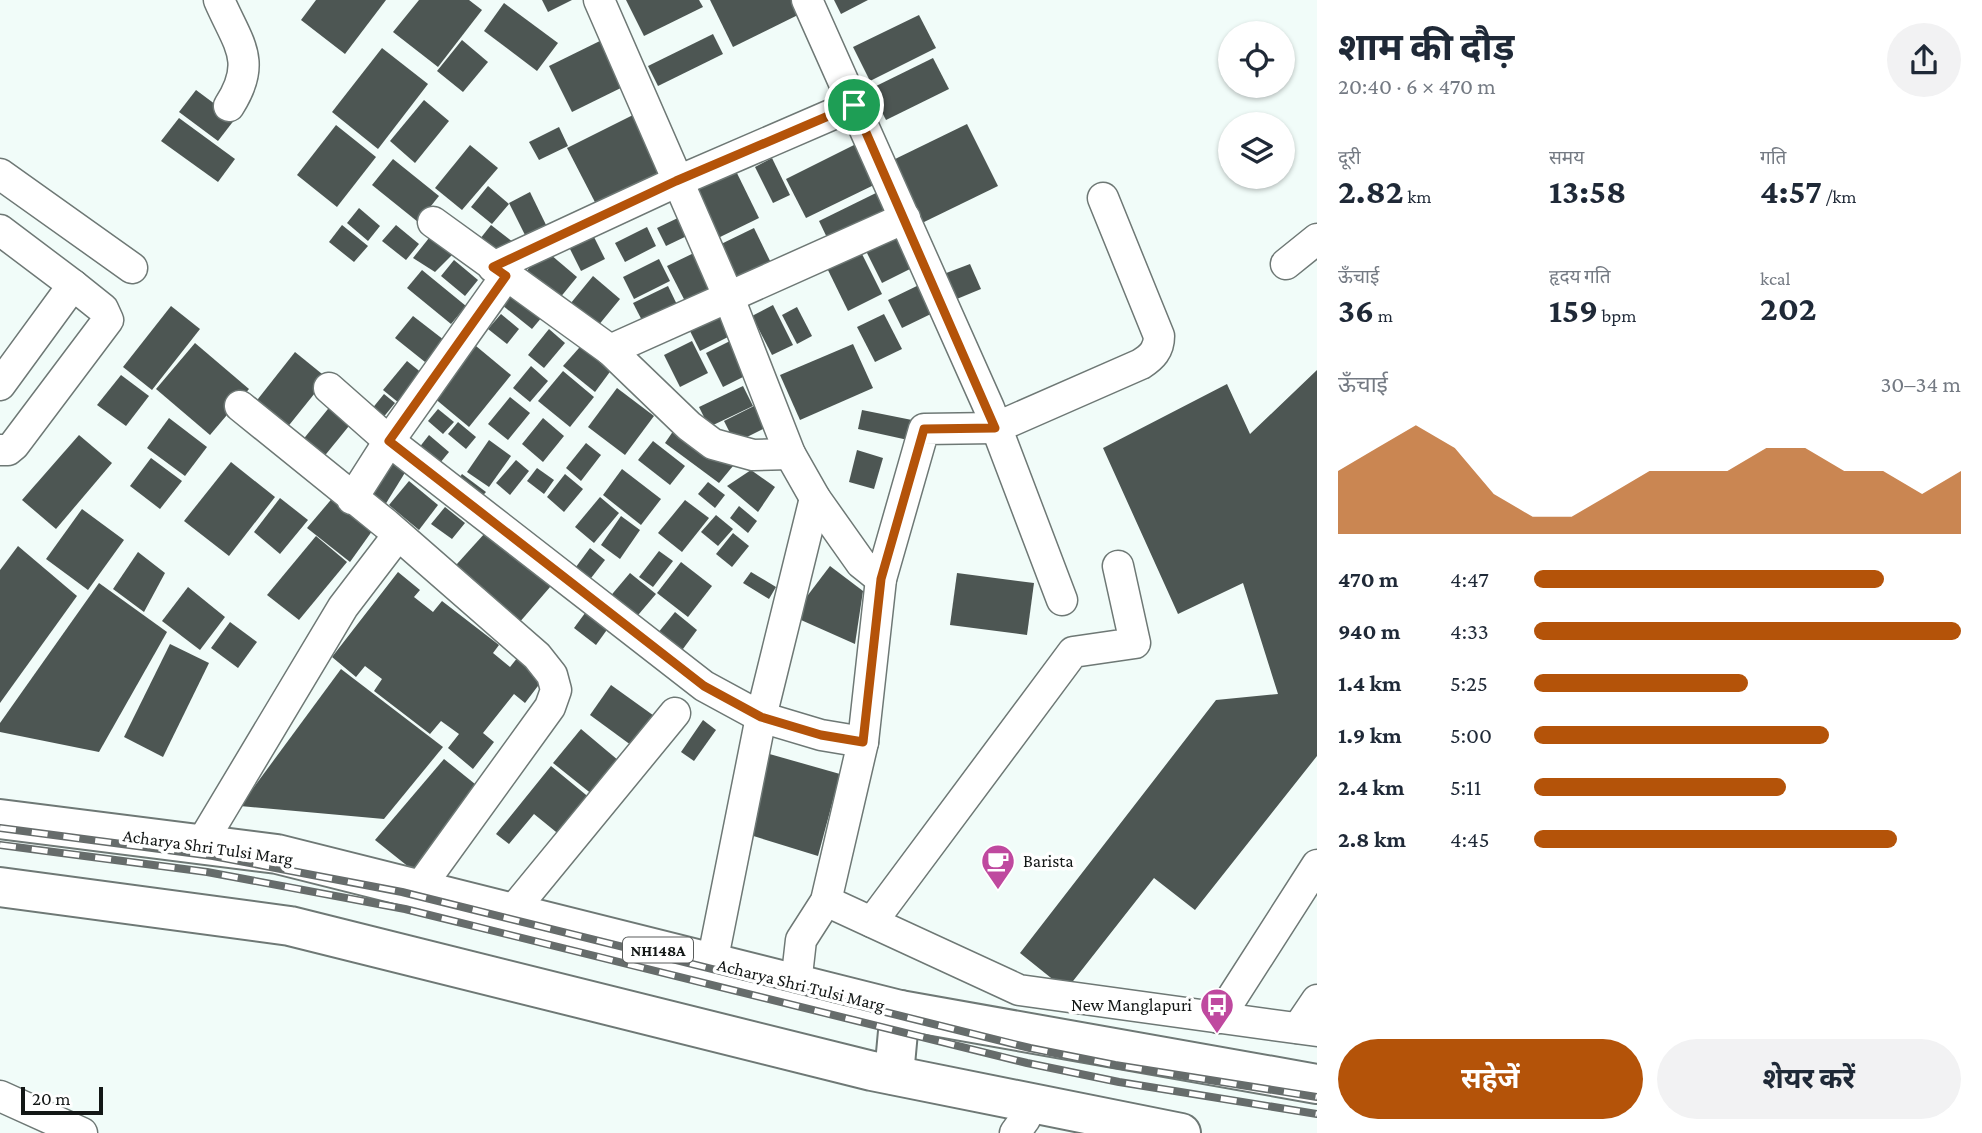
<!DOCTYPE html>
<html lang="hi">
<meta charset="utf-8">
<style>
:root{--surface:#fff;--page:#f2f2f3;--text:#1f2937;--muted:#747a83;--accent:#b45309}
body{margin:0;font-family:"Crimson Pro","Noto Sans Devanagari",serif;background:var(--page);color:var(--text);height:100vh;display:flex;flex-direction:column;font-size:26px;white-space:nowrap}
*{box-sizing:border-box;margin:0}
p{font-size:23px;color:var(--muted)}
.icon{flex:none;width:38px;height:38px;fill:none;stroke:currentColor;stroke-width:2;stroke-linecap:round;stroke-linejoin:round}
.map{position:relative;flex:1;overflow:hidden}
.panel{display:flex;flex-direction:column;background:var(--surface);width:665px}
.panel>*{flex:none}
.tools{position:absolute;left:1218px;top:21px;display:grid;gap:14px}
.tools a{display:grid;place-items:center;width:77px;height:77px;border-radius:50%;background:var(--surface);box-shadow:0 2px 5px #0004;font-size:35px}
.scale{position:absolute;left:21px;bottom:18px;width:82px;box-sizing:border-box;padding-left:7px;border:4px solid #131716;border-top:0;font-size:19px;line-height:24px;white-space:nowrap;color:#131716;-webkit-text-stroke:5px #fff;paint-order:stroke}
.pin{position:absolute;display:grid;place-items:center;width:60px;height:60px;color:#fff;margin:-30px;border:4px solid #fff;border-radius:50%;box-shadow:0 2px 7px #0007}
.round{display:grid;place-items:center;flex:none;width:74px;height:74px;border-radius:37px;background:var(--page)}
.headline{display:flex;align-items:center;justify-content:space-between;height:119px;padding:0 21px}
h1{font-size:38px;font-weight:700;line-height:52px}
.metrics{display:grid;grid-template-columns:repeat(3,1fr);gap:10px;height:119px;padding:7px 21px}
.metrics div{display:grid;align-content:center}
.metrics b{font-size:35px;font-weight:700}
.metrics small{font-size:19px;font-weight:400}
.metrics p{font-size:19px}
.chart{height:196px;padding:14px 21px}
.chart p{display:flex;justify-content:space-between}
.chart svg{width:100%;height:126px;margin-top:7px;fill:var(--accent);opacity:.7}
.action{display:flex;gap:14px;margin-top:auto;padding:14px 21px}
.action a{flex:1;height:80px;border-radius:42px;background:var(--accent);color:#fff;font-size:28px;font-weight:700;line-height:80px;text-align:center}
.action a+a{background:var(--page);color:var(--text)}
ul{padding:0 21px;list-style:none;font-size:23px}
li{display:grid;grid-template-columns:112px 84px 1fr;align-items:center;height:52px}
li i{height:18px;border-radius:9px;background:var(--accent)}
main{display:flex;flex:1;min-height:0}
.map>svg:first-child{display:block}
.building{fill:#4d5653}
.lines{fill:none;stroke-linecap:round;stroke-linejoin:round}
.minor-casing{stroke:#6e7875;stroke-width:33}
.highway-casing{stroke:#6e7875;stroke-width:42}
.minor{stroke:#fff;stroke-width:30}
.highway{stroke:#fff;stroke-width:38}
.rail-casing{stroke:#666c6b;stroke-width:8}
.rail{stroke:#fff;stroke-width:5;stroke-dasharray:16;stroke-linecap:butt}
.route-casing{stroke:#fff;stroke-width:14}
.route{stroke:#b45309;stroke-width:9}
.labels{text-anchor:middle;stroke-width:7;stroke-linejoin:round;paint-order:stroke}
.shield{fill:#fff;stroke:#5a5d5c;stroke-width:2}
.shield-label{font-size:16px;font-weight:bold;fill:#131716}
.street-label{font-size:18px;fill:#131716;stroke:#fff}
.poi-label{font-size:18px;fill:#131716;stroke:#fff;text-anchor:start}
</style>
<main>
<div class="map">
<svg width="1317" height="1133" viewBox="0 0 1317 1133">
<rect width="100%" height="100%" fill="#f1fcf9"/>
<g class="building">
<polygon points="316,0 386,0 345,54 301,20"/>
<polygon points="419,0 469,0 482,10 438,67 393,32"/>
<polygon points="542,0 572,0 548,12"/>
<polygon points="626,0 699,0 703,7 644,36"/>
<polygon points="710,0 803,0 808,10 733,47"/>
<polygon points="834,0 868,0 841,14"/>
<polygon points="504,3 558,43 537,71 484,31"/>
<polygon points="919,15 936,48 870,81 853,47"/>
<polygon points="713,34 723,54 658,86 648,66"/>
<polygon points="610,36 633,82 572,112 549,66"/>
<polygon points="462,40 488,62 463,92 437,71"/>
<polygon points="382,48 428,84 378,149 332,112"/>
<polygon points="933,58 949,89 886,120 870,89"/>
<polygon points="196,90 235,119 218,141 179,112"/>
<polygon points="424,100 449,121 415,163 390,141"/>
<polygon points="633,115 663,176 598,208 567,148"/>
<polygon points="179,118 235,159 218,182 161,141"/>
<polygon points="967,124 998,186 922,223 891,161"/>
<polygon points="336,125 376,157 337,207 297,175"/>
<polygon points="559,127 568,146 539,160 529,142"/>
<polygon points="856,144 876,184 806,218 786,179"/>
<polygon points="470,145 498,168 462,210 435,188"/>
<polygon points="772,158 790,195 773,203 755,167"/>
<polygon points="393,159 439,196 418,222 372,185"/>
<polygon points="733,165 759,218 716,239 688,184"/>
<polygon points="488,186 509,204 492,224 471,207"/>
<polygon points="530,192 548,229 527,239 509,203"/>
<polygon points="878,192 891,219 832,248 819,221"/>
<polygon points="359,208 380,226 368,241 347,223"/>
<polygon points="684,215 693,233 666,246 657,228"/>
<polygon points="342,225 368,246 354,262 329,242"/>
<polygon points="396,225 419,244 406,260 382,241"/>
<polygon points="491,225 513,242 497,261 476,244"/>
<polygon points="589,227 605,259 581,271 565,239"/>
<polygon points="647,227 656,246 625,262 615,243"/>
<polygon points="896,227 916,266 882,283 862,243"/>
<polygon points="754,228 774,269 738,287 717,246"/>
<polygon points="433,233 455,252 435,272 413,258"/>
<polygon points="544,249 577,277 559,299 526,272"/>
<polygon points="860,250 882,294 848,311 826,266"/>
<polygon points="698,251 719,292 688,307 667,266"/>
<polygon points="659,259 670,281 634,299 623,277"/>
<polygon points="454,260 478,280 465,296 441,276"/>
<polygon points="970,264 981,289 952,301 941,275"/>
<polygon points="422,270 466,306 451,324 407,288"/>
<polygon points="593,276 620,299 593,332 566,309"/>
<polygon points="921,284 935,312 902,328 888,300"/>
<polygon points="517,286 547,311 532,329 502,305"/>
<polygon points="668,286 682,315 648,332 633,303"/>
<polygon points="773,305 793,345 772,355 752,316"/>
<polygon points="171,306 200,329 152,390 123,367"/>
<polygon points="797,307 812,336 797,344 782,315"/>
<polygon points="719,309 732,335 700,351 687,325"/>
<polygon points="501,314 519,329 507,344 488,329"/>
<polygon points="884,314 902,349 875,362 857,327"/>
<polygon points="413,316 444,340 425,362 395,338"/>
<polygon points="549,329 565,343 544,368 528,355"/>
<polygon points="587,339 615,365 595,392 563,366"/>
<polygon points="734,339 751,373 723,387 706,353"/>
<polygon points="692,341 708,373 680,387 664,355"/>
<polygon points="195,343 249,389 210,435 156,389"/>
<polygon points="853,344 873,388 800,420 780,375"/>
<polygon points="476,346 511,375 469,427 433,397"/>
<polygon points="295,352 327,378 286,429 254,404"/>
<polygon points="407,361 423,374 399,403 383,390"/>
<polygon points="531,366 548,381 530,402 513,388"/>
<polygon points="1317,370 1317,756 1195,910 1154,878 1066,990 1020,953 1216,700 1278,694 1243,583 1178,614 1103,448 1227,384 1250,434"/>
<polygon points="563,371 594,397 570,427 538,401"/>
<polygon points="121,375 149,396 126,426 97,405"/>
<polygon points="743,386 753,406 709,427 699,407"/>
<polygon points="617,388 654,416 625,455 588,427"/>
<polygon points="384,394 395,403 382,419 371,410"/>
<polygon points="510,397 530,413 508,440 488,424"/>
<polygon points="332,404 353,421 318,464 297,447"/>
<polygon points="758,404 769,426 735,443 724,421"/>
<polygon points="438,409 454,422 443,434 428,421"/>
<polygon points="862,410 912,420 908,440 858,429"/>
<polygon points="169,418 207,447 185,476 147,448"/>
<polygon points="543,418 564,436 543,462 522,444"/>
<polygon points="458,422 476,437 466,449 448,434"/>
<polygon points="678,424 733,466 719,483 665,443"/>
<polygon points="79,435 112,463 56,529 22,500"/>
<polygon points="429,435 449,452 435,469 415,453"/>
<polygon points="489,440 511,456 489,487 467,472"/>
<polygon points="653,441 685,466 670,485 638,460"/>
<polygon points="586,443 601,455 581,481 566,468"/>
<polygon points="857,450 883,458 874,489 849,482"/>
<polygon points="151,458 182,481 160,509 130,486"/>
<polygon points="389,460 406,471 385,505 368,494"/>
<polygon points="516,460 529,471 510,495 496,483"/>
<polygon points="231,462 275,497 229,556 184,521"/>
<polygon points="537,468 554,480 544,494 527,481"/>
<polygon points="622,469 661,499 641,525 603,495"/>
<polygon points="751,470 775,487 758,512 727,486"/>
<polygon points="462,474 486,492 477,502 454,486"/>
<polygon points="565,474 583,489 564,512 547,497"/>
<polygon points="409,481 438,505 419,530 389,505"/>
<polygon points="708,482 725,495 715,508 698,494"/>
<polygon points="335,495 375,527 350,562 307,528"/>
<polygon points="600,497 619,513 594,543 575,527"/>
<polygon points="280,498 308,520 280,554 254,532"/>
<polygon points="685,500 709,518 682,552 658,533"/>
<polygon points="739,506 757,521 748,533 730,518"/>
<polygon points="445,507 465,523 452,539 431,524"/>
<polygon points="82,509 124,540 88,590 46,559"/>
<polygon points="716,515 733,529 718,546 701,532"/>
<polygon points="621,516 640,530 620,559 601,545"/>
<polygon points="485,533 557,579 512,631 447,575"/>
<polygon points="733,533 749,546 732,567 716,554"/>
<polygon points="316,536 347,562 299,620 267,595"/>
<polygon points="18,546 77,596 0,703 0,570"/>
<polygon points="590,548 605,560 588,582 573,571"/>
<polygon points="659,551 673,561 653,587 639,577"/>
<polygon points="138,552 165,573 144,612 113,589"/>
<polygon points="681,562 712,586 688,617 657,593"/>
<polygon points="830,566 863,591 855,644 792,616"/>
<polygon points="398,572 420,590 414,597 433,612 442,601 499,645 493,653 510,667 518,657 544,678 525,703 514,694 483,733 494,742 473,769 448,748 459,734 441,721 430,734 374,691 382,679 365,666 356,677 332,657"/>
<polygon points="751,572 776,587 769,599 743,583"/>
<polygon points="630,573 656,594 633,621 608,599"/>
<polygon points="957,573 1034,583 1027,635 950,625"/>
<polygon points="99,583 167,632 99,752 0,732 0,723"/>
<polygon points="188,587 225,617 200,650 162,621"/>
<polygon points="591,605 614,620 596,645 574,628"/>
<polygon points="675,612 697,630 677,657 653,639"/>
<polygon points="230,622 257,642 238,668 211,648"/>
<polygon points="170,644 209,663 163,757 124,737"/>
<polygon points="341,669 443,747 384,819 240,806"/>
<polygon points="611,685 657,718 635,748 590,715"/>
<polygon points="703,720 716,730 694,761 681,752"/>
<polygon points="581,729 625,766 598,799 553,763"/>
<polygon points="766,753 840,774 818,856 747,834"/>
<polygon points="444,759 475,784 415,872 375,840"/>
<polygon points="551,766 591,799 561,836 534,814 509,844 496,834"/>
</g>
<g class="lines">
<g class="minor-casing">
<g id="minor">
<path d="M219,0C238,44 258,61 229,106"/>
<polyline points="599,0 729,298 790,454 815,498 861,563 881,579"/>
<polyline points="807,0 989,408 1062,600"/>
<polyline points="0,174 132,268"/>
<polyline points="433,222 610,350 689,426 713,444 753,455 790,454"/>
<polyline points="0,230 73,285 0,385"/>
<polyline points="1286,264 1317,239"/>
<polyline points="493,267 676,182 854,105"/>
<polyline points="610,350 905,218"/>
<polyline points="329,388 389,441 704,686 761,717 821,735 863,742"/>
<polyline points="240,406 386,524 537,656 552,675 556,690 550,707 417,891"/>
<polyline points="0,450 8,450 14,445 108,320 103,309 73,285"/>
<polyline points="352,499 389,441 506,276"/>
<polyline points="201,844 343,607 398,535"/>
<polyline points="826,901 1019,990 1317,1031"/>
<polyline points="510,914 675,713"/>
<polyline points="872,922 1073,652 1135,643 1118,566"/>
<polyline points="712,963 761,717 815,498"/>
<path d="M796,984L801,940L826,901L863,742L881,579L924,429L995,428L1141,364C1152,357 1159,350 1159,336L1103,198"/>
<polyline points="1219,1018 1317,865"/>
<polyline points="1298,1028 1317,1000"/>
<polyline points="0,1096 82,1133"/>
<polyline points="1015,1133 1025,1119"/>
</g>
</g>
<g class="highway-casing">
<g id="highway">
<polyline points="0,819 277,854 900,1010 1317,1084"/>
<polyline points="0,887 290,926 872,1071 1181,1133"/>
<polyline points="894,1075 900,1010"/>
</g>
</g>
<use href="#minor" class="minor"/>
<use href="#highway" class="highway"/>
<g class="rail-casing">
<g id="rail">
<polyline points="0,828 213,856 402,892 1030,1048 1115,1065 1317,1097"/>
<polyline points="0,845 207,872 405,909 1027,1063 1119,1082 1317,1114"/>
</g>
</g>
<use href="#rail" class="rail"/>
</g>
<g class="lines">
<g class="route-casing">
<polygon id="route" points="854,105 995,428 924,429 881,579 863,742 821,735 761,717 704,686 389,441 506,276 493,267 676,181"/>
</g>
<use href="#route" class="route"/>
</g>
<defs>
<g id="cafe-pin" transform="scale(1.75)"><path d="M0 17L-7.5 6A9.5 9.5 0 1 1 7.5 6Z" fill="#bf499f" stroke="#fff"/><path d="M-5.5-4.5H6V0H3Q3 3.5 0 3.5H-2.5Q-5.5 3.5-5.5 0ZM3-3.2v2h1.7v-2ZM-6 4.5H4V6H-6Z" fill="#fff"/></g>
<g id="bus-pin" transform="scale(1.75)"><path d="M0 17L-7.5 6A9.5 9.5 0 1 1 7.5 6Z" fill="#bf499f" stroke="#fff"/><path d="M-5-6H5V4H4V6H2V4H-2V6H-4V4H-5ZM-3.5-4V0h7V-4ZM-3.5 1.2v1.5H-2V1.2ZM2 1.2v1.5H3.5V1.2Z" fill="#fff"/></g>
</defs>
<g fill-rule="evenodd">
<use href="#cafe-pin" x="998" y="861"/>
<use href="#bus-pin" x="1217" y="1005"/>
</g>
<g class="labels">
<rect class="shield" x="623" y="937.5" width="70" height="25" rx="5"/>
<g class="shield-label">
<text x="658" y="956">NH148A</text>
</g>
<g class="street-label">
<text transform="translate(208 847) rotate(8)" y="6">Acharya Shri Tulsi Marg</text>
<text transform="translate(801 985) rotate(14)" y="6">Acharya Shri Tulsi Marg</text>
</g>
<g class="poi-label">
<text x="1023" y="867">Barista</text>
<text x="1192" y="1011" text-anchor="end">New Manglapuri</text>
</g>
</g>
</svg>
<div class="tools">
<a><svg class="icon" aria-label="locate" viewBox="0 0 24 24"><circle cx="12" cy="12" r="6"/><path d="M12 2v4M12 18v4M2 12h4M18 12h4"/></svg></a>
<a><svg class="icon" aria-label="layers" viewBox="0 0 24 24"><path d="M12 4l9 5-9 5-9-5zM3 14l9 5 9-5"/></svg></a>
</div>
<div class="scale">20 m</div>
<div class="pin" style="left:854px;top:105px;background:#1e9e55"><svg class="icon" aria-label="arrive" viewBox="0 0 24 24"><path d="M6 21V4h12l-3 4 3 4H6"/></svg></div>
</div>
<section class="panel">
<div class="headline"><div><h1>शाम की दौड़</h1><p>20:40 · 6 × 470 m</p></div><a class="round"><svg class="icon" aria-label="share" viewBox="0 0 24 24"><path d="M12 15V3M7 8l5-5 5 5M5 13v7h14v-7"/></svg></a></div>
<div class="metrics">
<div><p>दूरी</p><b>2.82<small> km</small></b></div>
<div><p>समय</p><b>13:58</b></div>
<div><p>गति</p><b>4:57<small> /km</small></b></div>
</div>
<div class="metrics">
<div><p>ऊँचाई</p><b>36<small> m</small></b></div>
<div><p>हृदय गति</p><b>159<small> bpm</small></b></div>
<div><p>kcal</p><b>202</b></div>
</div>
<div class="chart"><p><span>ऊँचाई</span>30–34 m</p>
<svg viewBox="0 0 160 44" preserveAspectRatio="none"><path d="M0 44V22L10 14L20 6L30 14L40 30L50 38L60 38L70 30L80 22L90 22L100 22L110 14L120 14L130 22L140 22L150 30L160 22V44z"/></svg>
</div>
<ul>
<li><b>470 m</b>4:47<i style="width:82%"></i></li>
<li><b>940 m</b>4:33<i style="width:100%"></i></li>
<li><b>1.4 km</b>5:25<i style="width:50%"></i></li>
<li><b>1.9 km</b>5:00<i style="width:69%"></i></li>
<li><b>2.4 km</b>5:11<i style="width:59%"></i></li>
<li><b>2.8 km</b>4:45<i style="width:85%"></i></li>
</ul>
<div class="action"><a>सहेजें</a><a>शेयर करें</a></div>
</section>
</main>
